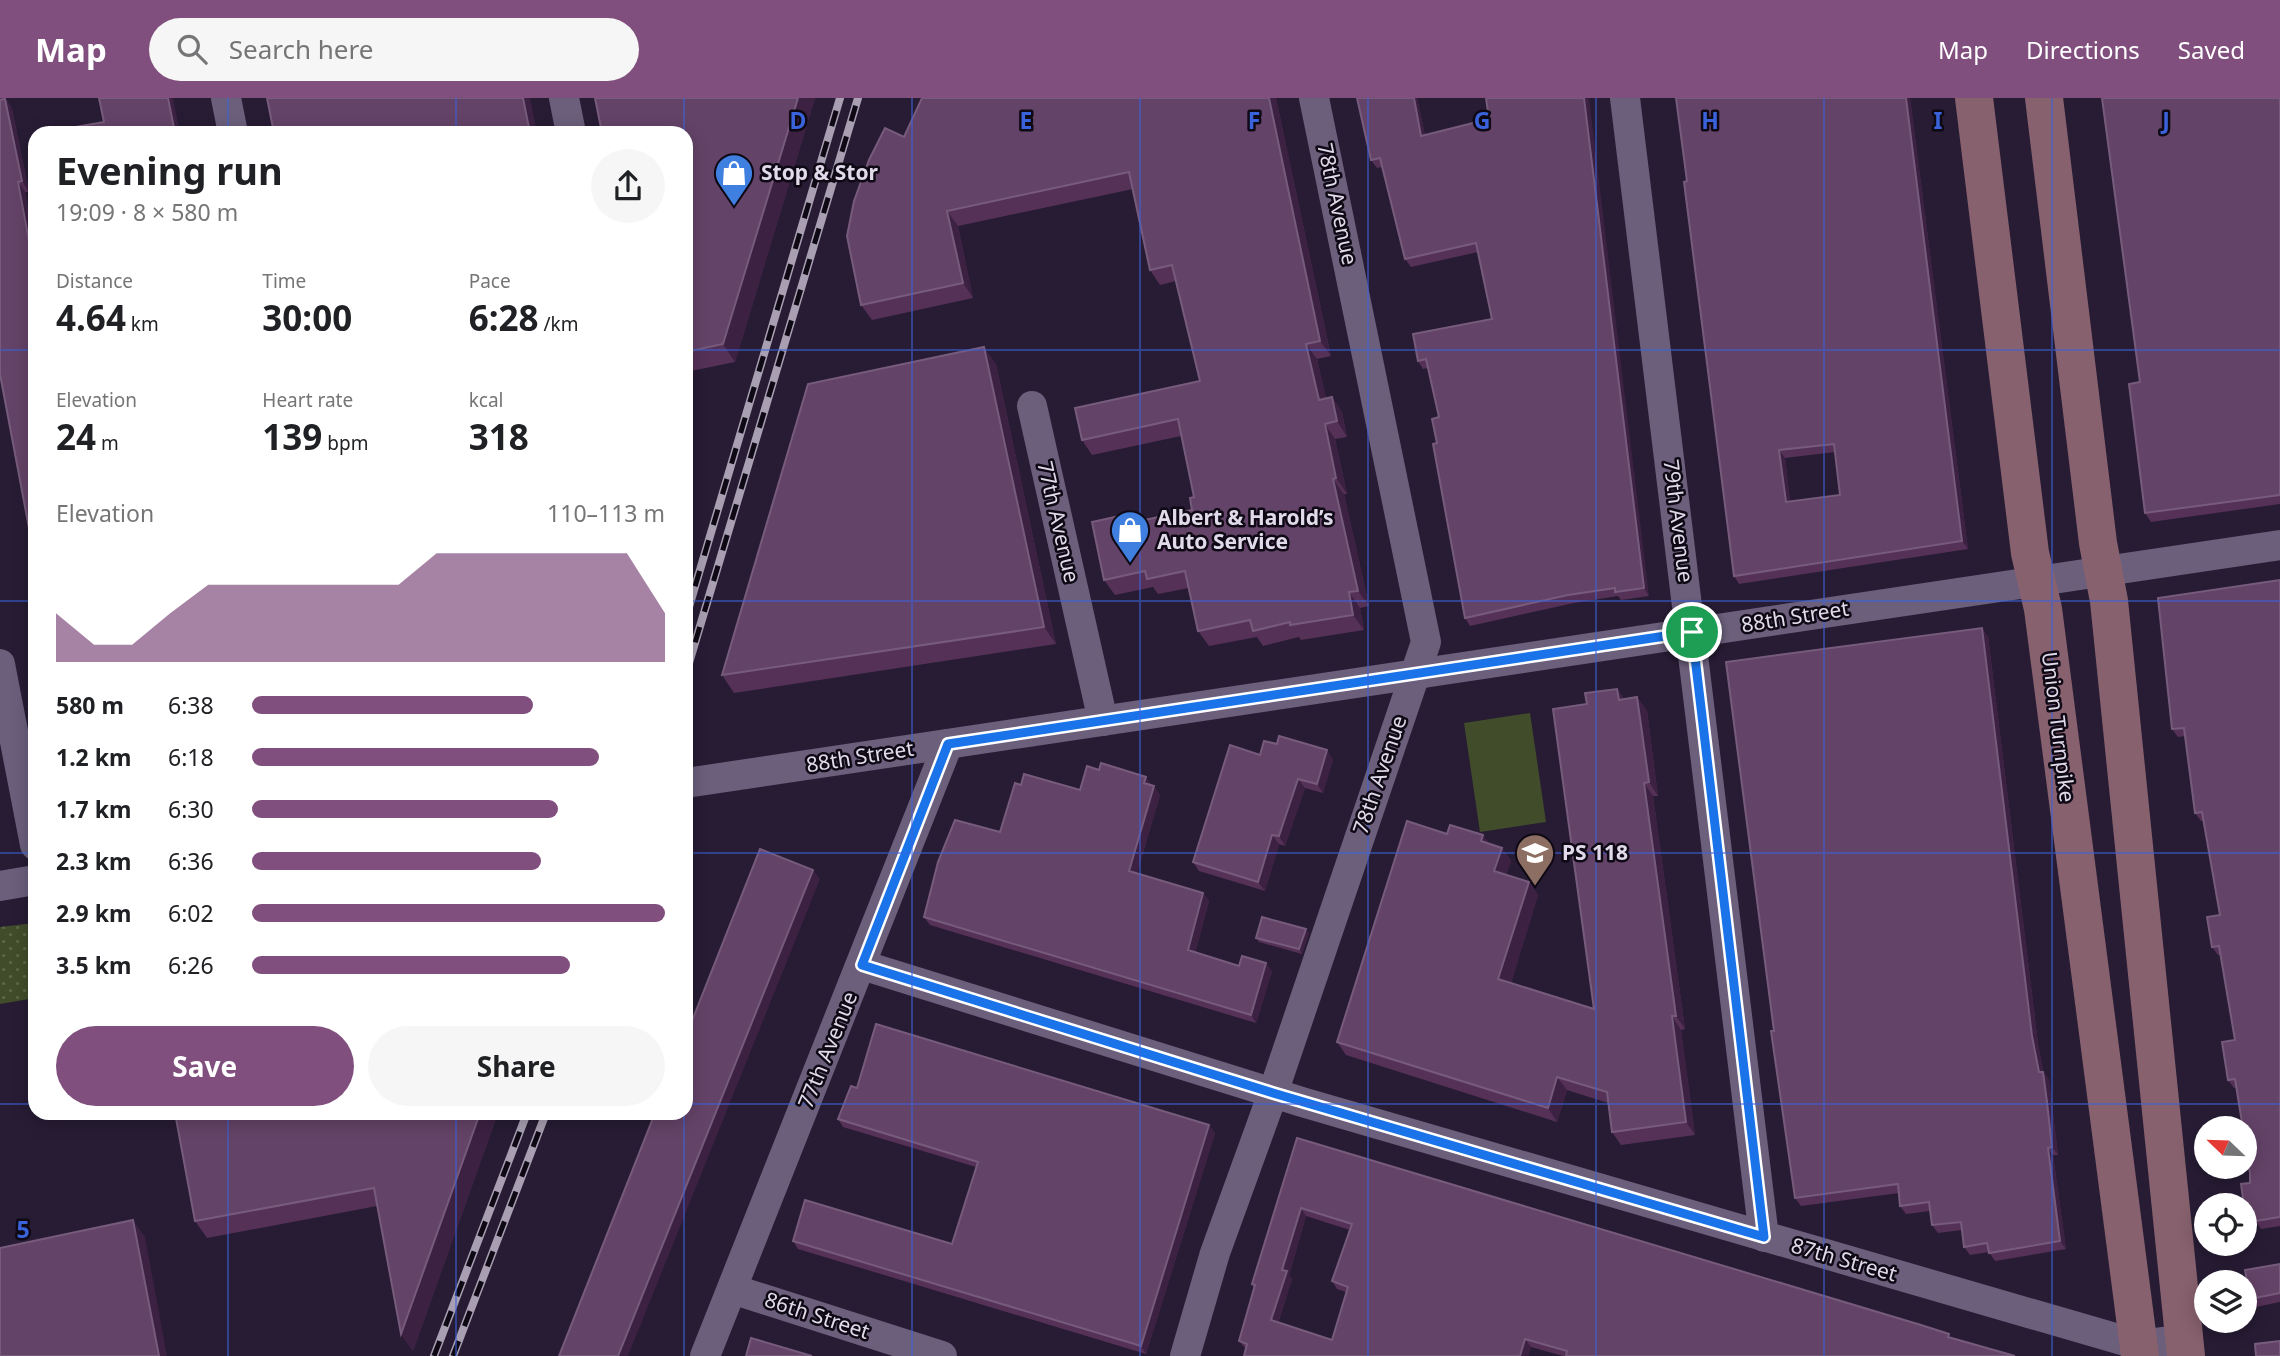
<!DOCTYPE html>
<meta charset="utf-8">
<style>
:root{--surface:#fff;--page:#f6f6f6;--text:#202124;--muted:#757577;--accent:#814f7e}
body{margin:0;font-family:"Noto Sans",sans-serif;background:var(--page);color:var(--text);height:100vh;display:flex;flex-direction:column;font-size:26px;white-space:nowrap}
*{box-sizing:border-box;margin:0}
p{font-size:23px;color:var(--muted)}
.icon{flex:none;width:38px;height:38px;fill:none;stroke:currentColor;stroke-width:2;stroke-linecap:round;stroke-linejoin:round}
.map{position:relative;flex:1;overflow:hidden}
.drawer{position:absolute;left:28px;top:28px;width:665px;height:994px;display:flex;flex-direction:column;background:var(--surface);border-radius:21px;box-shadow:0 4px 18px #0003}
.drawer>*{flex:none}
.needle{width:46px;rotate:293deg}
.fabs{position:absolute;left:2194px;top:1018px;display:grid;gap:14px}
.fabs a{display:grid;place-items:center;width:63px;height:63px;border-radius:50%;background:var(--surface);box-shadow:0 4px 18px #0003;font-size:35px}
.pin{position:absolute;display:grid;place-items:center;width:60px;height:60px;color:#fff;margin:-30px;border:4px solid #fff;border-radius:50%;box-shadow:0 2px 7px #0007}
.round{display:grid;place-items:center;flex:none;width:74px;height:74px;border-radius:37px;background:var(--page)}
.summary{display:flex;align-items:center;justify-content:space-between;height:119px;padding:0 28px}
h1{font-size:38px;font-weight:700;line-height:52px}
.stats{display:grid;grid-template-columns:repeat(3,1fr);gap:10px;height:119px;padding:7px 28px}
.stats div{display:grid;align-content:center}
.stats b{font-size:35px;font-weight:700}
.stats small{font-size:19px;font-weight:400}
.stats p{font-size:19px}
.chart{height:196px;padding:14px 28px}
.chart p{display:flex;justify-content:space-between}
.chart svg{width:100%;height:126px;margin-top:7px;fill:var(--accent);opacity:.7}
.button{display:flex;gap:14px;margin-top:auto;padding:14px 28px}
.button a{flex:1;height:80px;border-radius:42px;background:var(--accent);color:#fff;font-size:28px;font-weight:700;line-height:80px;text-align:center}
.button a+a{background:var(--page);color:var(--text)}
ul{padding:0 28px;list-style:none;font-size:23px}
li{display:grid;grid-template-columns:112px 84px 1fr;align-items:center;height:52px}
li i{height:18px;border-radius:9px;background:var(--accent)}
header{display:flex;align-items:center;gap:42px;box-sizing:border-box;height:98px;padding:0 35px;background:var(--accent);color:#fff}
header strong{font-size:33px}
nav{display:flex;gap:38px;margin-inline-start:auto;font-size:24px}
.search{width:490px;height:63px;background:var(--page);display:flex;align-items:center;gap:18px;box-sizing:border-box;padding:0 24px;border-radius:38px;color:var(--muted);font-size:26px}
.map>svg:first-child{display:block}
.green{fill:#414d2a}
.garden{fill:url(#garden-dots)}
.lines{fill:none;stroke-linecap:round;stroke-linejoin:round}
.minor{stroke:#6b5f7c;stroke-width:30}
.secondary{stroke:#87616e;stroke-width:38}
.rail-casing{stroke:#a8a0b2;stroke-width:8}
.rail{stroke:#0e0914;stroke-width:5;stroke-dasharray:16;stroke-linecap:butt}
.wall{fill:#553158;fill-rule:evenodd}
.shaded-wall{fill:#3c2143}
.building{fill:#644368;stroke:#775b7c;stroke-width:2;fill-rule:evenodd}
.route-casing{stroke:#fff;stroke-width:14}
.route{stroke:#1a73e8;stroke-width:9}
.grid{fill:none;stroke:#3a63db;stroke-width:2;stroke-opacity:0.55}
.labels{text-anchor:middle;stroke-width:5;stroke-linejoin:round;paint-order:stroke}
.poi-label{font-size:21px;font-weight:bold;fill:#e1daea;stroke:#0e0914;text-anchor:start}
.street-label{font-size:21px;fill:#e1daea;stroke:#0e0914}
.grid-label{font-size:23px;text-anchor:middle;font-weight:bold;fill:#3a63db;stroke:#0e0914;stroke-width:5;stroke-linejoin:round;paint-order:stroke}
</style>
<header>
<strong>Map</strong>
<div class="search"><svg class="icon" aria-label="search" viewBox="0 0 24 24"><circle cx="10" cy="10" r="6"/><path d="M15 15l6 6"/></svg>Search here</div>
<nav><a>Map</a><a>Directions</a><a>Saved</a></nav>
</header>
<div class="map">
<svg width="2280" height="1258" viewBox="0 0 2280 1258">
<defs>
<pattern id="garden-dots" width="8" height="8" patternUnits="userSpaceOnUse" patternTransform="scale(1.75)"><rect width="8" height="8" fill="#414d2a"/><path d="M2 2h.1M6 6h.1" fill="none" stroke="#5c6649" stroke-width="1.8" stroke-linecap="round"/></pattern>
</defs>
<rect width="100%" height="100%" fill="#271c34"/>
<polygon class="green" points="1530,615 1546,724 1480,734 1464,625"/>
<polygon class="garden" points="35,825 35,900 0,906 0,829"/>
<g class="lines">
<g class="minor">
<polyline points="226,0 233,35"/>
<polyline points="564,0 571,35"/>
<polyline points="1625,0 1764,1139"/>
<polyline points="1032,308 1103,623"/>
<polyline points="0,566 35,747"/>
<polyline points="686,685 2280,447"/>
<polyline points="0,788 35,782"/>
<polyline points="862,867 1302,1004 2139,1247 2184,1241"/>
<polyline points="732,1191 942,1258"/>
<polyline points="705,1258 948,646"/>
<polyline points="1185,1258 1215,1155 1273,995 1426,544 1314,0"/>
</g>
<g class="secondary">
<polyline points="1974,0 2030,455 2043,511 2140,1258"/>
<polyline points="2044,0 2098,445 2109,503 2186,1258"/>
</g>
<g class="rail-casing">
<g id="rail">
<polyline points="686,519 840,0"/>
<polyline points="686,575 858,0"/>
<polyline points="434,1258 527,1015"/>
<polyline points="453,1258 546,1015"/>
</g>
</g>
<use href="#rail" class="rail"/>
</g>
<g class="wall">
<polygon points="0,0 5,0 12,11 29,94 25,94 35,147 35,462"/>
<polygon points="595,0 815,0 735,264 686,274 686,35"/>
<polygon points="922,0 1276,0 1331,258 1317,261 1326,300 1332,299 1342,314 1347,339 1335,341 1347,396 1344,396 1369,508 1360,510 1364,532 1301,542 1299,539 1263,548 1257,539 1209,548 1198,533 1189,490 1158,496 1153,489 1115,497 1104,482 1133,415 1138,423 1192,412 1194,399 1181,338 1092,357 1082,342 1200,283 1176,183 1160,187 1150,172 1133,91 958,128 973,200 872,222 861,207 904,39"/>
<polygon points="1357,0 1417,0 1425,37 1649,498 1621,502 1618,498 1574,505 1470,528 1465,520 1437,345 1439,319 1428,270 1423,271 1418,263 1492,221 1478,154 1411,169 1405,161 1382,69 1377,70 1371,62"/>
<path d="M1676,0H1910L1968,451L1739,486L1734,478L1687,83ZM1835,354L1840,397L1790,403L1785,360Z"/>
<polygon points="2280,0 2280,406 2151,424 2145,415"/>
<polygon points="996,266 1056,546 734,595 722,577"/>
<polygon points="2280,482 2280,1128 2261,1131 2255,1122 2251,1123 2245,1115 2250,1085 2250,1075 2237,989 2234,990 2228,982 2235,942 2221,857 2218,857 2212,849 2220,817 2204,723 2201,723 2195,715 2185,638 2178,639 2172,631"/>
<polygon points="1988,538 2038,945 2043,974 2049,982 2058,1057 2053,1057 2066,1151 1995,1163 1989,1154 1970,1157 1964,1149 1962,1132 1938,1135 1932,1127 1930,1113 1906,1116 1900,1108 1899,1095 1801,1108 1795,1100 1774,933"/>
<polygon points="1617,591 1624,601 1637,599 1647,613 1658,698 1653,698 1685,931 1681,932 1695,1037 1621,1047 1612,1034 1608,1005 1567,992 1557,1024 1346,957 1337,944 1447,736 1483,737 1489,746 1502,750 1511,763 1506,777 1529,784 1538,797 1511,885 1594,911 1587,606"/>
<polygon points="1260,657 1333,661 1323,695 1305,690 1285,748 1279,746 1265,793 1199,773 1193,764"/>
<polygon points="1021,687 1080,692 1152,687 1160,697 1137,775 1203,795 1209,803 1195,855 1239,868 1272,873 1256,925 930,827 924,819 1000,734"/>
<polygon points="1309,835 1302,856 1259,844 1256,840"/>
<polygon points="857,990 1209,1027 1215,1035 1146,1256 798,1151 793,1143 952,1146 976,1069 843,1029 838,1021"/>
<polygon points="498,1015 413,1253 401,1236 377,1108 207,1140 195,1123"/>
<path d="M1297,1040L1951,1240L2015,1258H1563L1531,1249L1528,1258H1244L1246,1251L1239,1243L1254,1190L1252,1186ZM1306,1118L1350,1132L1332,1183L1337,1191L1346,1194L1332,1242L1278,1225L1292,1181L1289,1177Z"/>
<polygon points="2280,1166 2280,1204 2256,1209 2250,1201"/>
</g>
<g class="shaded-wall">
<polygon points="168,0 173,0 180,35 175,35"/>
<polygon points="523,0 530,0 537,35 530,35"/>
<polygon points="798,0 815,0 735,264 723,246"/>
<polygon points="1269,0 1276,0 1331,258 1320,243"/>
<polygon points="1414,0 1417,0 1427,46 1421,38"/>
<polygon points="1584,0 1589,0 1649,498 1644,490"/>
<polygon points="1906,0 1910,0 1968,451 1962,443"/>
<polygon points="5,1 12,11 29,94 22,83"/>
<polygon points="18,84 25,94 35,147 35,175"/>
<polygon points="947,113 958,128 973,200 963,185"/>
<polygon points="1306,246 1317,261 1330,317 1319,302"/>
<polygon points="984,249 996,266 1056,546 1044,529"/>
<polygon points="1332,299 1342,314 1347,339 1337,323"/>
<polygon points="1325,326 1335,341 1347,396 1336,380"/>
<polygon points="1779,352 1785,360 1791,411 1786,404"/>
<polygon points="1333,381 1344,396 1369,508 1358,493"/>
<polygon points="1349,494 1360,510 1364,532 1353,517"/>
<polygon points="1982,530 1988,538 2038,945 2044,976 2043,974 2049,982 2058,1057 2052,1049 2032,938"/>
<polygon points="1617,591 1626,605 1619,602"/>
<polygon points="1637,599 1647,613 1658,698 1649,684"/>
<polygon points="1327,652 1333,661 1323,695 1317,686"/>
<polygon points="1146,679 1152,687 1144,685"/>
<polygon points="1298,681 1305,690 1285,748 1279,738"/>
<polygon points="1644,685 1653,698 1685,931 1676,918"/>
<polygon points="1154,688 1160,697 1135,781 1129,773"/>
<polygon points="1272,737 1279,746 1265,793 1258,784"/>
<polygon points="1483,737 1493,750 1481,743"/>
<polygon points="1502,750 1511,763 1503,786 1494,773"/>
<polygon points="813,772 820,781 628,1258 618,1258"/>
<polygon points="1529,784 1538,797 1508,895 1498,881"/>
<polygon points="1203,795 1209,803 1194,861 1188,852"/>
<polygon points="1306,831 1309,835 1302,856 1299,851"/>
<polygon points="1266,865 1272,873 1256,925 1251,917"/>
<polygon points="1672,918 1681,932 1695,1037 1686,1024"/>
<polygon points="1557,979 1567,992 1557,1024 1548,1010"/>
<polygon points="480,1015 498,1015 413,1253 401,1236"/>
<polygon points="1209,1027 1215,1035 1146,1256 1141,1248"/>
<polygon points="2048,1050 2053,1057 2066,1151 2060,1143"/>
<polygon points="1301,1110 1306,1118 1289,1177 1292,1181 1276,1230 1271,1222 1282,1172"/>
<polygon points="133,1122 145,1139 167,1258 159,1258"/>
<polygon points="1525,1241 1531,1249 1528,1258 1520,1258"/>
</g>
<g class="building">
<polygon points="99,0 168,0 175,35 59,35 58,32 104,24"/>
<polygon points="267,0 523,0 530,35 274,35"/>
<polygon points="595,0 798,0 723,246 686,254 686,35 602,35"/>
<polygon points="922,0 1269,0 1320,243 1306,246 1319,302 1332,299 1337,323 1325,326 1336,380 1333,381 1358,493 1349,494 1353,517 1290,527 1290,524 1253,533 1250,522 1198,533 1185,473 1147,481 1145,473 1104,482 1092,424 1133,415 1135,424 1192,412 1190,400 1194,399 1178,321 1082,342 1075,310 1200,283 1172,167 1150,172 1129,74 947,113 963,185 861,207 847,138 854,103 869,62 885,30 904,39"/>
<polygon points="1357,0 1414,0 1421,38 1489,21 1486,0 1584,0 1644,490 1615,494 1615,490 1568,497 1465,520 1433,346 1437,345 1432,321 1439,319 1426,261 1418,263 1413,236 1492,221 1476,145 1405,161 1380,60 1371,62"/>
<path d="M1676,0H1906L1962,443L1734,478L1684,84L1687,83ZM1834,346L1840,397L1786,404L1779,352Z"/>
<polygon points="2102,0 2280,0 2280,397 2145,415 2129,286 2140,284"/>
<polygon points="0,1 0,2 5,1 22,83 18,84 35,175 35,462 0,276"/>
<polygon points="984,249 1044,529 722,577 808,286"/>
<polygon points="2280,482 2280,1119 2255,1123 2254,1113 2245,1115 2245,1108 2244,1108 2241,1086 2250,1085 2250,1075 2245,1047 2245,1031 2243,1031 2235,981 2228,982 2222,944 2235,942 2219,848 2212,849 2207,819 2220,817 2202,714 2195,715 2184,630 2172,631 2158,500"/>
<polygon points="1982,530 2032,938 2039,974 2043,974 2047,1004 2052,1049 2048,1050 2060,1143 1989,1155 1987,1145 1964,1149 1961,1124 1932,1127 1929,1104 1900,1108 1898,1086 1795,1100 1771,933 1774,933 1726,564"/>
<polygon points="1617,591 1619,602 1637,599 1649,684 1644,685 1676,918 1672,918 1686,1024 1612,1034 1607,994 1557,979 1548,1010 1337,944 1407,723 1447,736 1450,727 1483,737 1481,743 1502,750 1494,773 1529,784 1498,881 1594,911 1553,611 1587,606 1585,595"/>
<polygon points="1279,638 1327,652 1317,686 1298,681 1279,738 1272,737 1258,784 1193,764 1230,647 1260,657 1264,643 1277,646"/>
<polygon points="1101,665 1146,679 1144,685 1154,688 1129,773 1203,795 1188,852 1239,868 1242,858 1266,865 1251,917 924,819 938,764 955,722 1000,734 1015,685 1021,687 1024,676 1080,692 1087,668 1099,672"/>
<polygon points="760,751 813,772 618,1258 559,1258 655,1015 686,1015 686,938"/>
<polygon points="1262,819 1306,831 1299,851 1256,840"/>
<polygon points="876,926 1209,1027 1141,1248 793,1143 805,1102 952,1146 978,1064 838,1021 851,988 857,990"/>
<polygon points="175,1015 480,1015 401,1236 374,1090 195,1123"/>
<path d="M1297,1040L1921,1227L1949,1236L1948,1239L2015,1258H1566L1567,1253L1525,1241L1520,1258H1244L1247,1246L1239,1243L1255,1187L1252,1186ZM1301,1110L1352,1126L1332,1183L1348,1189L1332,1242L1271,1222L1287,1173L1282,1172Z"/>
<polygon points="133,1122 159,1258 0,1258 0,1150"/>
<polygon points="2280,1166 2280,1195 2250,1201 2245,1172"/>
<polygon points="751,1240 812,1258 746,1258"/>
<polygon points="2280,1243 2280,1258 2256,1258 2255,1246"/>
</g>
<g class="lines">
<g class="route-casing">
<polygon id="route" points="1692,534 1764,1139 1273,995 862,867 948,646"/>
</g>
<use href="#route" class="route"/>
</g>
<path class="grid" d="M228,0V35M456,0V35M684,0V35M912,0V1258M1140,0V1258M1368,0V1258M1596,0V1258M1824,0V1258M2052,0V1258M0,252H35M686,252H2280M0,503H35M686,503H2280M0,755H35M686,755H2280M0,1006H35M686,1006H2280M228,1015V1258M456,1015V1258M684,1015V1258"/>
<defs>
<g id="shop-pin" transform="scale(2.0125)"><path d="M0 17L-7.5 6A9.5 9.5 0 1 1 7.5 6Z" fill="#3f7fe0" stroke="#0e0914"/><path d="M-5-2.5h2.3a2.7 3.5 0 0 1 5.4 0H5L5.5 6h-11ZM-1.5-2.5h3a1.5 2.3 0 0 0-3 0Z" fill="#fff"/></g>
<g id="school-pin" transform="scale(2.0125)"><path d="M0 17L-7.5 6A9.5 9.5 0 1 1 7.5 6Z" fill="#8d6e63" stroke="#0e0914"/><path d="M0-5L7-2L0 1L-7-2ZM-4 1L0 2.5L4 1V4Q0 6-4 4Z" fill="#fff"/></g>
</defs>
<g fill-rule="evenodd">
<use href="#shop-pin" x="734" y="75"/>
<use href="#shop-pin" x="1130" y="432"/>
<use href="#school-pin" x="1535" y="755"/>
</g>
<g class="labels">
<g class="poi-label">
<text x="761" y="82">Stop &amp; Stor</text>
<text x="1157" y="427">Albert &amp; Harold’s<tspan x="1157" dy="24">Auto Service</tspan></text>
<text x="1562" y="762">PS 118</text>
</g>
<g class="street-label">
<text transform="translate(1337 106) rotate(78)" y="7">78th Avenue</text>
<text transform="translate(1678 423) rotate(83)" y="7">79th Avenue</text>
<text transform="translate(1058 424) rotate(77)" y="7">77th Avenue</text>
<text transform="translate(1795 519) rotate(-9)" y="7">88th Street</text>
<text transform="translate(2058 629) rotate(83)" y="7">Union Turnpike</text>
<text transform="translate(860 659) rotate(-9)" y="7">88th Street</text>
<text transform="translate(1380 677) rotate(-71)" y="7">78th Avenue</text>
<text transform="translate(828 952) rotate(-68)" y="7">77th Avenue</text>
<text transform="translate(1844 1162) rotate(16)" y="7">87th Street</text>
<text transform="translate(817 1218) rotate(18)" y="7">86th Street</text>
</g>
</g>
<g class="grid-label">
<text x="798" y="31">D</text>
<text x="1026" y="31">E</text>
<text x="1254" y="31">F</text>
<text x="1482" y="31">G</text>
<text x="1710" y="31">H</text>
<text x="1938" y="31">I</text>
<text x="2166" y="31">J</text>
<text x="23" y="1140">5</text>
</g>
</svg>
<div class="fabs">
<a><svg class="needle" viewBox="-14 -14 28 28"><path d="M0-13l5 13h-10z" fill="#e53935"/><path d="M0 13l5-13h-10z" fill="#757577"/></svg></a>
<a><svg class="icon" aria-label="locate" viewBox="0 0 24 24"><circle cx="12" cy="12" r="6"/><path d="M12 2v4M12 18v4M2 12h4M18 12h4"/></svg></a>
<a><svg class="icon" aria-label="layers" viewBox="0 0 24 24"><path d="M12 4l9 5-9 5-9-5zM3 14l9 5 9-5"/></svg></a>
</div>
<div class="pin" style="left:1692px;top:534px;background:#1e9e55"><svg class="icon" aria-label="arrive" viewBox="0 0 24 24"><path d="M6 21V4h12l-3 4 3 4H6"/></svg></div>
<section class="drawer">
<div class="summary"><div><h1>Evening run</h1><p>19:09 · 8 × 580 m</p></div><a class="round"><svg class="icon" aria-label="share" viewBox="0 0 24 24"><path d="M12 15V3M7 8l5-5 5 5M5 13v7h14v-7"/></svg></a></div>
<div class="stats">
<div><p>Distance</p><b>4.64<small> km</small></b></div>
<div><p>Time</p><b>30:00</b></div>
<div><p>Pace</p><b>6:28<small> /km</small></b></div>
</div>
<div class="stats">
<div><p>Elevation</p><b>24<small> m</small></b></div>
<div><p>Heart rate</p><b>139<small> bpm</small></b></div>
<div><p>kcal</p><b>318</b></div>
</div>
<div class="chart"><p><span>Elevation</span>110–113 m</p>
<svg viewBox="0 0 160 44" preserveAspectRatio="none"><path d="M0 44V27L10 38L20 38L30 27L40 17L50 17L60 17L70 17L80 17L90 17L100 6L110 6L120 6L130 6L140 6L150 6L160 27V44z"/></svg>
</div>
<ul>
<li><b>580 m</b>6:38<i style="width:68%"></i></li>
<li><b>1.2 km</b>6:18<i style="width:84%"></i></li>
<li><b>1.7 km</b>6:30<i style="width:74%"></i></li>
<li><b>2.3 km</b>6:36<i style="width:70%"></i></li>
<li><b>2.9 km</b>6:02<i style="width:100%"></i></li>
<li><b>3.5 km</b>6:26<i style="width:77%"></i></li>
</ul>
<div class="button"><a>Save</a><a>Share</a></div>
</section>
</div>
